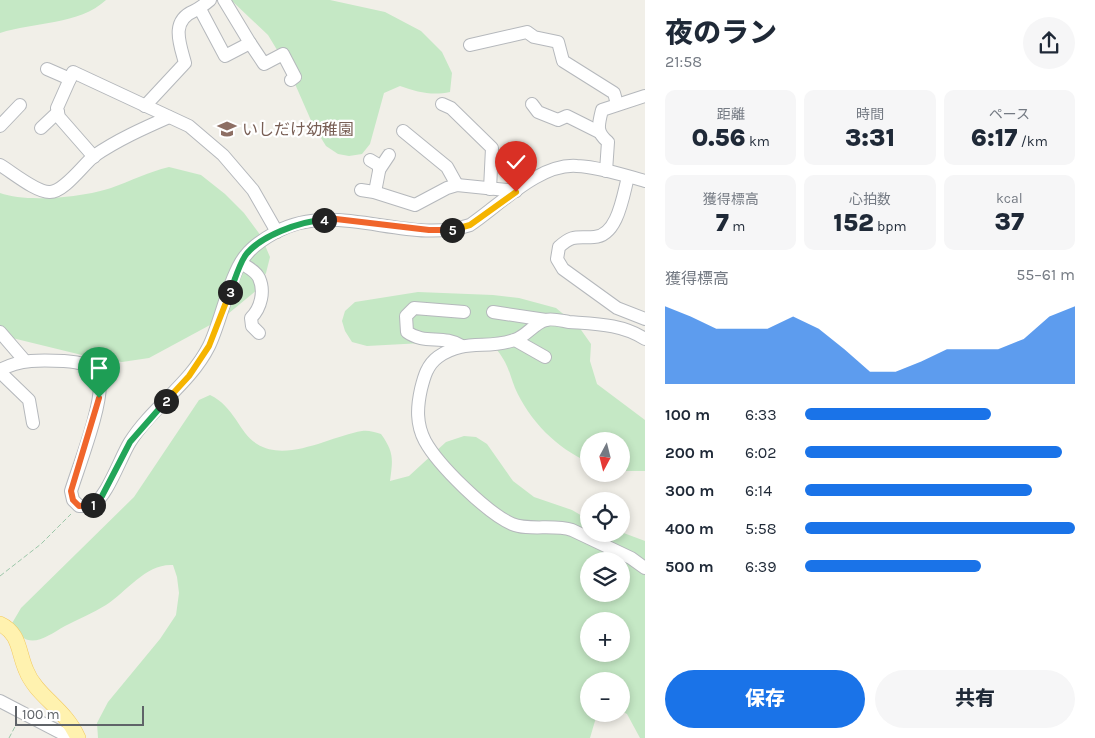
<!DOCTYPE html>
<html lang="ja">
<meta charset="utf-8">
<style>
:root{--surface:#fff;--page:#f6f6f7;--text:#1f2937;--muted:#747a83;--accent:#1a73e8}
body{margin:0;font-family:Karla,"Noto Sans JP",sans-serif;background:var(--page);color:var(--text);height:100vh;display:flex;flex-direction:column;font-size:19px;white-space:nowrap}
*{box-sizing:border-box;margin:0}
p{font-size:16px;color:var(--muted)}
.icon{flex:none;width:28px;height:28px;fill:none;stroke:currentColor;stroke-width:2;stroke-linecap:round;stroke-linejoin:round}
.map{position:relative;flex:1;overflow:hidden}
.sheet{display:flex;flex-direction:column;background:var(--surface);width:450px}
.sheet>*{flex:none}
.needle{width:32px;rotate:187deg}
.fabs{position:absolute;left:580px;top:432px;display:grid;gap:10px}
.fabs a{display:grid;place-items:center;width:50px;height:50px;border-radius:50%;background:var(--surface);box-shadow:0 2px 8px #0003;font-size:25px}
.scale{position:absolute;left:15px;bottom:12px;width:129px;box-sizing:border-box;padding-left:5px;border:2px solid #5f6368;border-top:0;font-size:14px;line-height:18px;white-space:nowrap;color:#5f6368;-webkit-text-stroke:4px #fff;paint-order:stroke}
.pin{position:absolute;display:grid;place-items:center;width:42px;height:42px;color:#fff;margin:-51px -21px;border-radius:50% 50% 50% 0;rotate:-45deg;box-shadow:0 0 5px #0007}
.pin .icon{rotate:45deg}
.km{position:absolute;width:25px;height:25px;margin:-12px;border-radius:50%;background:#222;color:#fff;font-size:14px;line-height:25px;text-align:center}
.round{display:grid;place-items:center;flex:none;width:52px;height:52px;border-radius:26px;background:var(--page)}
.overview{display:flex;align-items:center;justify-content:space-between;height:85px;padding:0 20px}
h1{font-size:28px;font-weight:800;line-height:38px}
.metrics{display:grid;grid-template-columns:repeat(3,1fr);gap:8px;height:85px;padding:5px 20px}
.metrics div{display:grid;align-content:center;border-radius:10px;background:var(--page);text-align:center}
.metrics b{font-size:25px;font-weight:800}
.metrics small{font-size:14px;font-weight:400}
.metrics p{font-size:14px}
.chart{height:140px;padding:10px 20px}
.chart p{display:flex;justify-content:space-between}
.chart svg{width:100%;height:90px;margin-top:5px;fill:var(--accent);opacity:.7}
.button{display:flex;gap:10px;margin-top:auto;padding:10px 20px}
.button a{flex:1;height:58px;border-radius:30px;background:var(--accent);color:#fff;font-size:20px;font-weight:800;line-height:58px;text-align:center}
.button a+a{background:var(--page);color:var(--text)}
ul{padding:0 20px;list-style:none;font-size:16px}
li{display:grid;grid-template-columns:80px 60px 1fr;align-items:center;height:38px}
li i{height:12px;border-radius:6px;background:var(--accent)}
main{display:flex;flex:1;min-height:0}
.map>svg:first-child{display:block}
.green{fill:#c5e8c5;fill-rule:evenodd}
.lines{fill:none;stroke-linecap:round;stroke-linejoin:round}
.minor-casing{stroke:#b5b8bc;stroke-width:14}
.major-casing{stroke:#f2c960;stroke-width:16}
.path{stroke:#9cc7a9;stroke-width:1;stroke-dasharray:5 2.5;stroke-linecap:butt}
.minor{stroke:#fff;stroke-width:12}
.major{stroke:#fff2af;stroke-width:15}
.split-1-casing{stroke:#fff;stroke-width:10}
.split-2-casing{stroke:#fff;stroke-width:10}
.split-3-casing{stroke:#fff;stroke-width:10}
.split-4-casing{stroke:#fff;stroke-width:10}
.split-5-casing{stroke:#fff;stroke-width:10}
.split-6-casing{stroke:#fff;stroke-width:10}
.split-1{stroke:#f0652b;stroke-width:6}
.split-2{stroke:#22a559;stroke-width:6}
.split-3{stroke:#f5b400;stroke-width:6}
.split-4{stroke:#22a559;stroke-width:6}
.split-5{stroke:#f0652b;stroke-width:6}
.split-6{stroke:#f5b400;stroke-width:6}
.labels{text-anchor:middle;stroke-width:4.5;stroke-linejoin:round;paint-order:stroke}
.education-label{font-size:16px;fill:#785e54;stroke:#fff;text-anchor:start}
</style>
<main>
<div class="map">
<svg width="645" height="738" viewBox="0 0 645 738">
<rect width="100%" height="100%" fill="#f1efe8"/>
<g class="green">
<path d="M0,0H106C79,25 34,22 0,33Z"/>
<path d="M231,0H330L385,12L421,31L442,52L452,73L450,92C432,96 417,92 400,86L384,93L370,144L362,154L349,156L338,154L326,146L313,125L288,68L268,35Z"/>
<path d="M169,167L201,175L225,194L244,213L261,236L270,257L266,273L257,290L223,318L149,358L122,362L90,357L0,335V193C27,203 84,197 111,188C131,181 148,172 169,167Z"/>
<path d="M418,292L493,295L519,298L556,308L579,327L591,344L590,361L597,384L645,420V471H621V441H589V462C557,449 529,420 515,388C509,372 508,364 497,350L441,342L367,346L352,342L345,331L342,321L345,311L355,302Z"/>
<path d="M210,395C235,407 239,433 257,444C287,463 331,436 362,431C368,430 374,432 381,434C394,452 393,459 390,481L409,476L446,442L464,436L476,437L487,444L513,481L534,497L572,510L589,520V534L621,532L645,541V738H640L627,714L621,711V681H589V714H597L590,738H98L97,723L108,702L160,639L176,615L179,593L177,577L173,565C147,563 127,591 106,605C93,613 78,619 65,626C44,638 28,652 11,625L21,608L134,497L199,400ZM589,561H621V594H589ZM589,621H621V654H589Z"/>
</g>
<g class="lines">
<g class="minor-casing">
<g id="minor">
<polyline points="200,9 225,56 250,43 224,0"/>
<polyline points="250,43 264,64 283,54 295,77 291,80"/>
<polyline points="470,45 527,32 534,37 558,42 563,61 614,93 617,104"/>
<polyline points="47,69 70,79"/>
<polyline points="442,104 451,108 492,148 490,189"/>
<polyline points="532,104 538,112 558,120 567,116 599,132"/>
<path d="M145,106L185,63C180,44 170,21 194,11C200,8 204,5 210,0"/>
<polyline points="0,126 20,105"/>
<polyline points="41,128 58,112"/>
<polyline points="403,131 447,167 457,185"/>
<polyline points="94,157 59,117 57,108 73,72 189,126 223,155 253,190 277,232"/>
<polyline points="370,160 380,166 375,192"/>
<path d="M0,165C12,172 37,193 50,192C64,192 83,165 94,156C117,140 144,128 169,117"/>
<polyline points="379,170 389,155"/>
<path d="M606,171L608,142C596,132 598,126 602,110L645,96"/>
<path d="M628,177C623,195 618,236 594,237C577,238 573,234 559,247L557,259L563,269L617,308L645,319"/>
<polyline points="361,190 374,192 415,205 447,188 457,185 516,191"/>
<path d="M241,263C247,267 256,271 259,278C265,291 261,308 251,318L252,326L259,333"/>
<polyline points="493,312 546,320"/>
<polyline points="0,332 25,361"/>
<path d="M645,339C622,324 596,324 569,322C562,321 552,318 546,320C535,322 526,337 514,340C487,350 465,338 438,357C427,365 424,377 421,389C417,407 416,424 425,441C438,465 487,513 512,524C528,531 554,524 572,530L631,558L645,568"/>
<polyline points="515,340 545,357"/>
<path d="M462,346C443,334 425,345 407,332L406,316L414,308L464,312"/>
<path d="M0,370C21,359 41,360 64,361C77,362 95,364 99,379C105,399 78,468 71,491L73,500L79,506H91C107,498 120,458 130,442C152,407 190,384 209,346C221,322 230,273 246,255C253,246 267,237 276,232C338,199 407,246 470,225C500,205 539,163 577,166C599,167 623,175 645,181"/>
<polyline points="0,372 29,400 33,423"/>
<polyline points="0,701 71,738"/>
</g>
</g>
<g class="major-casing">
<path id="major" d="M0,624C20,633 18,652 26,670C36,696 65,708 78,738"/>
</g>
<g class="path">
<polyline points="0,576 41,544 71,514"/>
<polyline points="9,738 17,723"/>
</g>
<use href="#minor" class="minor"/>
<use href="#major" class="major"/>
</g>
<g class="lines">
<g class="split-1-casing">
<polyline id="split-1" points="93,505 79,506 73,500 71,491 99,398"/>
</g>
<g class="split-2-casing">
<polyline id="split-2" points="93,505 102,496 130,442 166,401"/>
</g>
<g class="split-3-casing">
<polyline id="split-3" points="166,401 189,376 209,346 230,292"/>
</g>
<g class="split-4-casing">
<path id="split-4" d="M230,292C235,280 238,267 245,256C259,236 301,221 324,220"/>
</g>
<g class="split-5-casing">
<polyline id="split-5" points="324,220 336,219 429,230 452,230"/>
</g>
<g class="split-6-casing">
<polyline id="split-6" points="452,230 470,225 516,192"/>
</g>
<use href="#split-1" class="split-1"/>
<use href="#split-2" class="split-2"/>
<use href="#split-3" class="split-3"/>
<use href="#split-4" class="split-4"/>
<use href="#split-5" class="split-5"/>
<use href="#split-6" class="split-6"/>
</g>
<defs>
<g id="school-bare" transform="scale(1.5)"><path d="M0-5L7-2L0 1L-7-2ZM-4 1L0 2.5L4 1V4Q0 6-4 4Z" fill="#8d6e63" stroke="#fff" stroke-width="2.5" paint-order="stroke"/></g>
</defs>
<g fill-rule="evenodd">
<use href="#school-bare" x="227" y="129"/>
</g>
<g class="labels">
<g class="education-label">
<text x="242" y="135">いしだけ幼稚園</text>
</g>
</g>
</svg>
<div class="fabs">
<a><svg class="needle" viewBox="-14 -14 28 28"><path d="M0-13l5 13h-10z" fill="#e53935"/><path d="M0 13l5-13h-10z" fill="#747a83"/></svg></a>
<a><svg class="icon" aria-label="locate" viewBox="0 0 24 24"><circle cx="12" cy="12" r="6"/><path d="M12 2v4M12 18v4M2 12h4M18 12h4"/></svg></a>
<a><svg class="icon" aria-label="layers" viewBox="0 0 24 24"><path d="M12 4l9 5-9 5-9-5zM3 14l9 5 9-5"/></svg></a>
<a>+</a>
<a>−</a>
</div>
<div class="scale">100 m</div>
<div class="pin" style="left:99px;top:398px;background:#1e9e55"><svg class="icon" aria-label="arrive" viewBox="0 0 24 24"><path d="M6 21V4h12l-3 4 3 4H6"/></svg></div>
<div class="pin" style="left:516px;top:192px;background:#d93025"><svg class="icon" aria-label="check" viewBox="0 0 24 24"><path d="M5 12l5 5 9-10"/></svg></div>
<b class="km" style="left:93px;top:505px">1</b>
<b class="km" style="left:166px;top:401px">2</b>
<b class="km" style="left:230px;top:292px">3</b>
<b class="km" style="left:324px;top:220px">4</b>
<b class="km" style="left:452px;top:230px">5</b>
</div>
<section class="sheet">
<div class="overview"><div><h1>夜のラン</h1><p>21:58</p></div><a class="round"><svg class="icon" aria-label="share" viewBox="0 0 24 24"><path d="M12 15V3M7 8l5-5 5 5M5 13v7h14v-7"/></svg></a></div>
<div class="metrics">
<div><p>距離</p><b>0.56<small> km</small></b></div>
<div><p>時間</p><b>3:31</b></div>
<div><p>ペース</p><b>6:17<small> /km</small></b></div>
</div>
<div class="metrics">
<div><p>獲得標高</p><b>7<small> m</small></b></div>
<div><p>心拍数</p><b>152<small> bpm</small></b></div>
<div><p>kcal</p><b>37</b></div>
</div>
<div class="chart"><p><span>獲得標高</span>55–61 m</p>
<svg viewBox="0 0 160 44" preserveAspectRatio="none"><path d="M0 44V6L10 11L20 17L30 17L40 17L50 11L60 17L70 27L80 38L90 38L100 33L110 27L120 27L130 27L140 22L150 11L160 6V44z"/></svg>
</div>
<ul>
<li><b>100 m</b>6:33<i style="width:69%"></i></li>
<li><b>200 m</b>6:02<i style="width:95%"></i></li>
<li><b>300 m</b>6:14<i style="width:84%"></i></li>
<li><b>400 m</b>5:58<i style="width:100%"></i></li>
<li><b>500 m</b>6:39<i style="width:65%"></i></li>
</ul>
<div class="button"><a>保存</a><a>共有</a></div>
</section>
</main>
